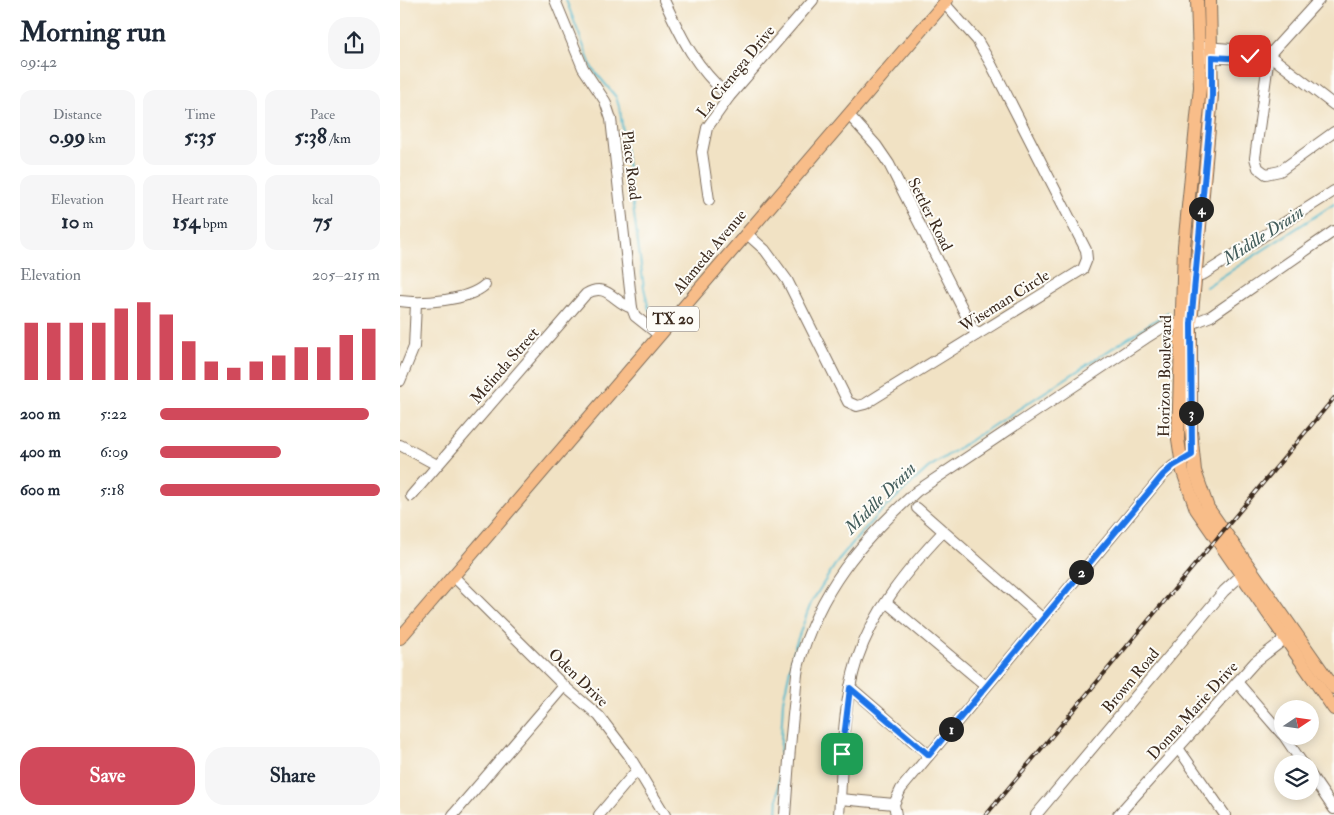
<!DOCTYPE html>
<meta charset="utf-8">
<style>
:root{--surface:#fff;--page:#f6f6f7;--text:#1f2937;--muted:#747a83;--accent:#d1495b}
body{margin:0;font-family:"IM FELL Double Pica",serif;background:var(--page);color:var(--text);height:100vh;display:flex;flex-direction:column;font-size:19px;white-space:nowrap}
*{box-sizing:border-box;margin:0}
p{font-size:16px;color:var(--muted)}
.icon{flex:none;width:28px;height:28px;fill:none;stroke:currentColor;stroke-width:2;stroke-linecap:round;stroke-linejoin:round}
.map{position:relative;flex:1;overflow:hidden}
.side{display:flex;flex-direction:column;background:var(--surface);width:400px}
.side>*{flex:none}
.needle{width:32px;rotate:77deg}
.fabs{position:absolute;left:874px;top:700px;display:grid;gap:10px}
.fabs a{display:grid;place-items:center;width:45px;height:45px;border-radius:50%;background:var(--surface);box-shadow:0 2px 12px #0003;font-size:25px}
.pin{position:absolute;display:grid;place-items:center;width:42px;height:42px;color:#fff;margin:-21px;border-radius:10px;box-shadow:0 2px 8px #0006}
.km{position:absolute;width:25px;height:25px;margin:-12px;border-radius:50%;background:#222;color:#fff;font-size:14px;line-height:25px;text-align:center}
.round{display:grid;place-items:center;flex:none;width:52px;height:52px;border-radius:20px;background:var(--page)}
.headline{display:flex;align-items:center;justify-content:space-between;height:85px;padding:0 20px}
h1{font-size:28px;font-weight:800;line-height:38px}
.metrics{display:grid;grid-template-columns:repeat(3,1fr);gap:8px;height:85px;padding:5px 20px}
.metrics div{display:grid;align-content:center;border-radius:12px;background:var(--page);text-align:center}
.metrics b{font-size:21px;font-weight:800}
.metrics small{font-size:14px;font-weight:400}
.metrics p{font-size:14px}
.chart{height:140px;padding:10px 20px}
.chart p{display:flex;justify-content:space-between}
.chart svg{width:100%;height:90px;margin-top:5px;stroke:var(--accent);stroke-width:6}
.button{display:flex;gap:10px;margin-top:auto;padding:10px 20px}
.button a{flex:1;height:58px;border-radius:20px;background:var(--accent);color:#fff;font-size:20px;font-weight:800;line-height:58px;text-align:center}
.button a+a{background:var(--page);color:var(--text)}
ul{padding:0 20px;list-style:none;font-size:16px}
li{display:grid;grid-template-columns:80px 60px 1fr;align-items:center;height:38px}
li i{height:12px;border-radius:6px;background:var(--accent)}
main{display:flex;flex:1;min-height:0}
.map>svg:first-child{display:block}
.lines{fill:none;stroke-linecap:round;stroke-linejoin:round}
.stream{stroke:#4eb8cc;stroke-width:2}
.minor-casing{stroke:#7b6a58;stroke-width:12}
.major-casing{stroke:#7b6a58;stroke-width:14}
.minor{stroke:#fff;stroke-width:10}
.major{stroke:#f8bd89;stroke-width:12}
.rail-casing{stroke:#3b2a1e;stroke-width:4}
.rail{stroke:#fdfcf7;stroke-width:2;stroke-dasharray:5.5;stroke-linecap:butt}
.route-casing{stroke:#fff;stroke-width:10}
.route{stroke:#1a73e8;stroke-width:6}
.labels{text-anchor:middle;stroke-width:4;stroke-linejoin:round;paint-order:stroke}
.shield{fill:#fdfcf7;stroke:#75695f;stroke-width:1}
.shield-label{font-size:15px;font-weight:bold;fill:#3b2a1e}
.street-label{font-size:16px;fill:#3b2a1e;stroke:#fdfcf7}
.water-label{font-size:18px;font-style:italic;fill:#425c5b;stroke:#fdfcf7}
</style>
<main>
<section class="side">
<div class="headline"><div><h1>Morning run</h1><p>09:42</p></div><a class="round"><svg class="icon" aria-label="share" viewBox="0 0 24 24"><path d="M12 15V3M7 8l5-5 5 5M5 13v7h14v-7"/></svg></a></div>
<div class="metrics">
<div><p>Distance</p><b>0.99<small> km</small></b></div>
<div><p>Time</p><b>5:35</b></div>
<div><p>Pace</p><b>5:38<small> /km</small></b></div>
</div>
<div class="metrics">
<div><p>Elevation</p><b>10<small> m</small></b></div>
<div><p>Heart rate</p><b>154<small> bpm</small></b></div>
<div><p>kcal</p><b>75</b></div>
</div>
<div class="chart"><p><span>Elevation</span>205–215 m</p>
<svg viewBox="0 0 160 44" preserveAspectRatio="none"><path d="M5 44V16M15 44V16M25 44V16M35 44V16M45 44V9M55 44V6M65 44V12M75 44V25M85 44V35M95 44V38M105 44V35M115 44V32M125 44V28M135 44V28M145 44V22M155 44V19"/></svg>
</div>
<ul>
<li><b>200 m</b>5:22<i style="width:95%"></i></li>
<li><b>400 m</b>6:09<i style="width:55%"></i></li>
<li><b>600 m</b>5:18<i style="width:100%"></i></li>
</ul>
<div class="button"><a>Save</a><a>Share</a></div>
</section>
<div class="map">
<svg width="934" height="815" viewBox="0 0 934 815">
<rect width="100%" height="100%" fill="#fdfcf7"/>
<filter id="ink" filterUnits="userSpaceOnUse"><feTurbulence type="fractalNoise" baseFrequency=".02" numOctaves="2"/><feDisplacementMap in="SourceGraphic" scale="10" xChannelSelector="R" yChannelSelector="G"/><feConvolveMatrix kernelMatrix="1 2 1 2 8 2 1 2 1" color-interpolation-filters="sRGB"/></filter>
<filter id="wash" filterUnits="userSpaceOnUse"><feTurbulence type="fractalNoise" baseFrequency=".0096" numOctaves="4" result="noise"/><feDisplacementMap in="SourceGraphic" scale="20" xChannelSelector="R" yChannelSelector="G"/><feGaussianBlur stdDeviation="1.12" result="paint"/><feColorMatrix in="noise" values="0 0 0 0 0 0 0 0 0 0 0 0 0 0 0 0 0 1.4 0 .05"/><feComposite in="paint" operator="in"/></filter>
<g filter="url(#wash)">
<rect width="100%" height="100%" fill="#f1e2c4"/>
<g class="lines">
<g class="stream">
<polyline points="166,0 192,68 216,97 220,110 244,288 249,310"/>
<polyline points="806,287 934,204"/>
<polyline points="377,815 383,701 395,646 411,603 438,560 476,516 528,468 768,312"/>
</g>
</g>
</g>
<g filter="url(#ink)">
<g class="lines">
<g class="minor-casing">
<g id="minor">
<polyline points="155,0 183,68 205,101 211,119 232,308 235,316 259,335"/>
<path d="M264,0C283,41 295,66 329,97"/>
<polyline points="804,47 845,50 850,56 846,59 805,57"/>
<polyline points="850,56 869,55 919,0"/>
<polyline points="934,105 869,55 855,158 858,168 866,174 880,171 934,132"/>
<polyline points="449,115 476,145 489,164 576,335"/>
<polyline points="309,200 302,152 307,128 329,97 413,0"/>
<polyline points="346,233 365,250 387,280 448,402 457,406 465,404 683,269 687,259 686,250 591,64 577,40 544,3"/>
<polyline points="791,278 804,274 934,191"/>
<path d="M0,301C23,304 67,301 85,285"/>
<polyline points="0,381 14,347 16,303"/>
<polyline points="0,445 37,465"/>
<path d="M11,496L186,294C207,281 214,303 232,308"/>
<polyline points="517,508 642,618"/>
<polyline points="53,576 164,686 199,716 228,754 265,815"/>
<polyline points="487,603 586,686"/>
<polyline points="837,682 882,734"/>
<polyline points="450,687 529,755"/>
<polyline points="884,736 903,764"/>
<polyline points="778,748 825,815"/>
<polyline points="910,774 934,809"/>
<polyline points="440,799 494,804"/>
<polyline points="53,815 164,686"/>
<polyline points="199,815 237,770"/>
<path d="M385,815C388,776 390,737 395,698C396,687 396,674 399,664C419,590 461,541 517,491L746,338L762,328L780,324H791L811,316L934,231"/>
<path d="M439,815C443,764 441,710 457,660C473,611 508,569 543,532"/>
<polyline points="496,815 494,804 501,789 763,475 773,466 787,458"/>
<polyline points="636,815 824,591 846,571"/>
<polyline points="718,815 855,662 890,635"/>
</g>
</g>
<g class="major-casing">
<g id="major">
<polyline points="797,0 800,87 784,246 778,439 783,472 796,509 934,709"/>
<polyline points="810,0 812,96 791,324 791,431 795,471 808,508 934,688"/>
<polyline points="0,638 547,0"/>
</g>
</g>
<use href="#minor" class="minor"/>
<use href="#major" class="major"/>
<g class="rail-casing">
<polyline id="rail" points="586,815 934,398"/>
</g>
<use href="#rail" class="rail"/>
</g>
</g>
<g class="lines" filter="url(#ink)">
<g class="route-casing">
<polyline id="route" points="442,754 450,688 529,755 763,475 773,466 792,455 791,324 812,96 812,57 846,59 850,56"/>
</g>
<use href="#route" class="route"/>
</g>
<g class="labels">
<rect class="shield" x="247" y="306.5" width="52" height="25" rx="4"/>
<g class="shield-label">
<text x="273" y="324">TX 20</text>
</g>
<g class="street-label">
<text transform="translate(335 71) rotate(-51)" y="6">La Cienega Drive</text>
<text transform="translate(232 165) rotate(83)" y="6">Place Road</text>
<text transform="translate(531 214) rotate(63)" y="6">Settler Road</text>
<text transform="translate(309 251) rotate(-50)" y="6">Alameda Avenue</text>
<text transform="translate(604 300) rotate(-32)" y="6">Wiseman Circle</text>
<text transform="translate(104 365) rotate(-49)" y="6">Melinda Street</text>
<text transform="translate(764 376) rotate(-89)" y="6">Horizon Boulevard</text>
<text transform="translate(179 677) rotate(44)" y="6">Oden Drive</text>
<text transform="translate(730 680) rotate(-50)" y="6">Brown Road</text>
<text transform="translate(792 710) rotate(-48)" y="6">Donna Marie Drive</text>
</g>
<g class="water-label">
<text transform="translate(863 235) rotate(-33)" y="6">Middle Drain</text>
<text transform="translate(480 498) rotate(-45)" y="6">Middle Drain</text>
</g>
</g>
</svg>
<div class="fabs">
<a><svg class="needle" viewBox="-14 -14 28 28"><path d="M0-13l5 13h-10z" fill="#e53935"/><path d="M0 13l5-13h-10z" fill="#747a83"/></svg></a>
<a><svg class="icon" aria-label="layers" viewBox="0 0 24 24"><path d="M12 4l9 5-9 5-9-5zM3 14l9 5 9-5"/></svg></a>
</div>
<div class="pin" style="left:442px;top:754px;background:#1e9e55"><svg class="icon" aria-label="arrive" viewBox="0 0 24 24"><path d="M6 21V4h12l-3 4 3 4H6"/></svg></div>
<div class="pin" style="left:850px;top:56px;background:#d93025"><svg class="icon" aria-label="check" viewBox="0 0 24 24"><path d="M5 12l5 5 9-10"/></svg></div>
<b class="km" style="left:551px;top:729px">1</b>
<b class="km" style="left:681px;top:572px">2</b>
<b class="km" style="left:791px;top:413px">3</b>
<b class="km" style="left:801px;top:209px">4</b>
</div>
</main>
